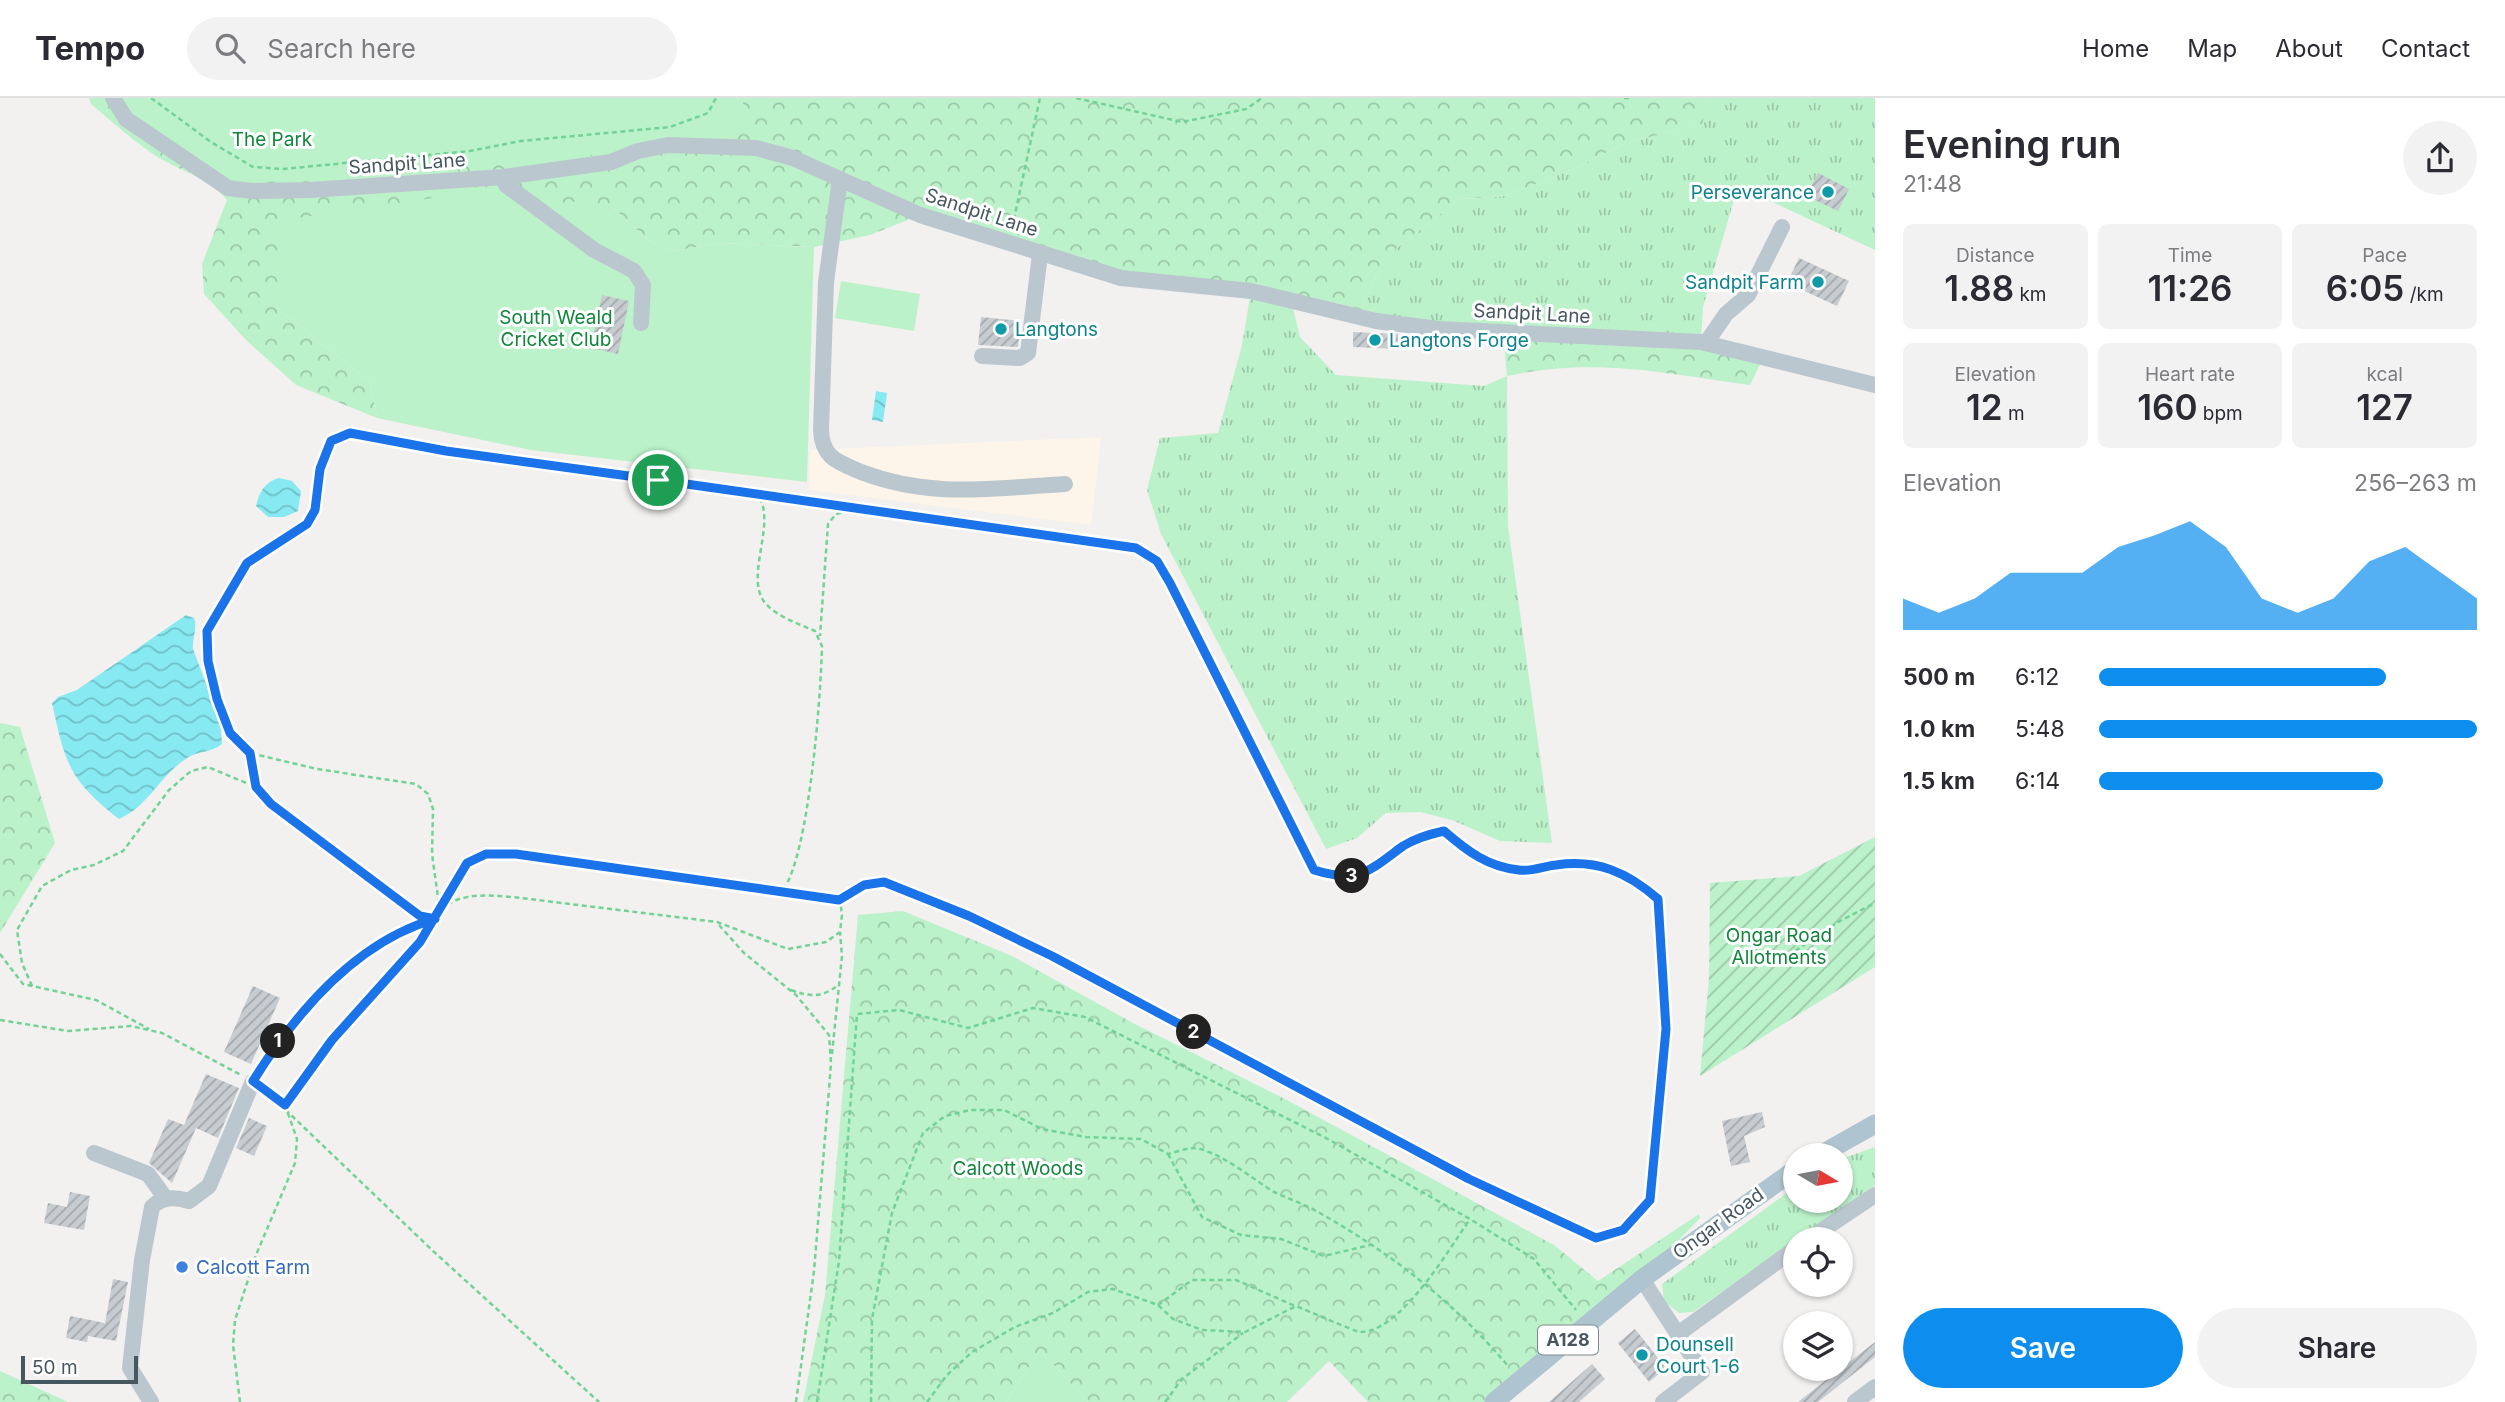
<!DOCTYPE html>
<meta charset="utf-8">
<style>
:root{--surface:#fff;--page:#f2f2f3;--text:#2b2b33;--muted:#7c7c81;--line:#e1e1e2;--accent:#0d8eef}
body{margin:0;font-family:Inter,sans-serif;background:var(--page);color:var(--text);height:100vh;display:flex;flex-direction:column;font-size:26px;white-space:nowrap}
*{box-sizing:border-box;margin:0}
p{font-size:23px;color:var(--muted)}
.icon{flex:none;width:38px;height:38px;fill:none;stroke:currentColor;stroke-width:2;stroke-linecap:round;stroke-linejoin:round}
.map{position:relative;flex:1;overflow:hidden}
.details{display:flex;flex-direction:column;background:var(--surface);width:630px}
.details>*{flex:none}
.needle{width:46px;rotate:100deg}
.fabs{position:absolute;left:1783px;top:1045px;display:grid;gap:14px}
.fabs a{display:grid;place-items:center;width:70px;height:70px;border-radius:50%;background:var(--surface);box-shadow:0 2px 5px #0004;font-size:35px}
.scale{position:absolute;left:21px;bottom:18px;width:117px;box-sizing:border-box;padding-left:7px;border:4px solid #47575f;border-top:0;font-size:19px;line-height:24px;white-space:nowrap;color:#47575f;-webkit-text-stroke:5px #fff;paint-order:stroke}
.pin{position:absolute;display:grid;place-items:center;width:60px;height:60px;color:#fff;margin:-30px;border:4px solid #fff;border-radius:50%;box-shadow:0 2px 7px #0007}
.km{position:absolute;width:35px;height:35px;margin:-18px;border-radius:50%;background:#222;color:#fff;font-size:19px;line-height:35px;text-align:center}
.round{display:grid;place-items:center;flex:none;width:74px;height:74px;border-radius:37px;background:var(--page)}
.headline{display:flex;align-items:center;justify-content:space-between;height:119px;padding:0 28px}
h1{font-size:38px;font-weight:600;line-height:52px}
.stats{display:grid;grid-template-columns:repeat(3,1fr);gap:10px;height:119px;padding:7px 28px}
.stats div{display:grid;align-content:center;border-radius:10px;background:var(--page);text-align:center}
.stats b{font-size:35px;font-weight:600}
.stats small{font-size:19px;font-weight:400}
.stats p{font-size:19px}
.chart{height:196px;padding:14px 28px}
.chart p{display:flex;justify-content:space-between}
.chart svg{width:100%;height:126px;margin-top:7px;fill:var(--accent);opacity:.7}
.button{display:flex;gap:14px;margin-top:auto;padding:14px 28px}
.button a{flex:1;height:80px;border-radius:42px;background:var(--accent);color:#fff;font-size:28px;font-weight:600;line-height:80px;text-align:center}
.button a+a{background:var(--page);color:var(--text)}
ul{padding:0 28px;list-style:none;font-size:23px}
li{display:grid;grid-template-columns:112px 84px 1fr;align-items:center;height:52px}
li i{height:18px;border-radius:9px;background:var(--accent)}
header{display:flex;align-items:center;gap:42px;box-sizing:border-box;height:98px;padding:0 35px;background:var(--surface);border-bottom:2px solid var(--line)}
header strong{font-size:33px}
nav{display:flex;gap:38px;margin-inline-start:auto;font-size:24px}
.search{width:490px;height:63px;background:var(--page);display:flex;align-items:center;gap:18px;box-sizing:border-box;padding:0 24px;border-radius:38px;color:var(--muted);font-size:26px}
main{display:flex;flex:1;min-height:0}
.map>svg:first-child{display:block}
.commercial{fill:#fdf5e9}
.grass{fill:url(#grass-tufts)}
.forest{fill:url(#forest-crowns)}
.park{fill:#bcf2ca}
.garden{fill:url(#garden-furrows)}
.water{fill:url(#water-waves)}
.building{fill:url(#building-hatch)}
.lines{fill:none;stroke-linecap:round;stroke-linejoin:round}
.path{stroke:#72d396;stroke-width:2.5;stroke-dasharray:5 3.5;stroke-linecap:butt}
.minor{stroke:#bbc7ce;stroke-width:16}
.major{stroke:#aec4d0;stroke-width:19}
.route-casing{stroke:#fff;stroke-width:14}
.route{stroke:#1a73e8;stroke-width:9}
.culture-dot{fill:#0f9aa8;stroke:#fff;stroke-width:2.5}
.shop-dot{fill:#3f7fe0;stroke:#fff;stroke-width:2.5}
.labels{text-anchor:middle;stroke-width:6;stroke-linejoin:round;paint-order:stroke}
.shield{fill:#fff;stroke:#7e898f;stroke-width:2}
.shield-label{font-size:18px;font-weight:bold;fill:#47575f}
.park-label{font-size:19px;fill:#11863c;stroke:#fff}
.street-label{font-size:19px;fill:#47575f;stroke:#fff}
.culture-label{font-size:19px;fill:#0d838f;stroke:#fff;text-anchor:start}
.shop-label{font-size:19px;fill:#366cbe;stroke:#fff;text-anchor:start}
</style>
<header>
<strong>Tempo</strong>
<div class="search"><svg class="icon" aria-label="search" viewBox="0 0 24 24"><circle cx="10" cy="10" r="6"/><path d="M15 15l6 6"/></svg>Search here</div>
<nav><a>Home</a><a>Map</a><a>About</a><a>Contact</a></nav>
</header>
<main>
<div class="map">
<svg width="1875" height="1304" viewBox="0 0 1875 1304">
<defs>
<pattern id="grass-tufts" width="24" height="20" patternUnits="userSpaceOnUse" patternTransform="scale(1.75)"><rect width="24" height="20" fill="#bcf2ca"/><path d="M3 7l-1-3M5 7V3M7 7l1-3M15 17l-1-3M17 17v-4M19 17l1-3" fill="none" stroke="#9bc7a7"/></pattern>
<pattern id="forest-crowns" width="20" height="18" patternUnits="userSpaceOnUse" patternTransform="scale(1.75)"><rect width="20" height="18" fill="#bcf2ca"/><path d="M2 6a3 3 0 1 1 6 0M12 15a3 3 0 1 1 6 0" fill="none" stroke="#9bc7a7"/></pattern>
<pattern id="garden-furrows" width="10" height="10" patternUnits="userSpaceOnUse" patternTransform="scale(1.75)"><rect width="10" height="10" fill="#bcf2ca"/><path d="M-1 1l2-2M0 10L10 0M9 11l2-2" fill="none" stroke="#9bc7a7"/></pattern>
<pattern id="water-waves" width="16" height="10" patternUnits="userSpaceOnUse" patternTransform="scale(1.75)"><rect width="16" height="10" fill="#87eaf2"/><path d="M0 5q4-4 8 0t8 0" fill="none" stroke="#70c0c7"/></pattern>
<pattern id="building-hatch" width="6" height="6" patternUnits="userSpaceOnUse" patternTransform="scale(1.75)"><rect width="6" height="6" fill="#c7ccd0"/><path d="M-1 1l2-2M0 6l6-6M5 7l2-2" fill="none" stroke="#a3a8ac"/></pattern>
</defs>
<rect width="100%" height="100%" fill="#f3f0f0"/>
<polygon class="commercial" points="1101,339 1091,427 809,392 810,352"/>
<g class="grass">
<polygon points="1710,0 1875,0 1875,152 1738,88 1703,209 1701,244 1358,219 1384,160 1460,101 1505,98 1571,72 1626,45 1701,26"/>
<polygon points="1251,193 1291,202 1300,239 1336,277 1484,288 1507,278 1508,428 1552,745 1500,743 1452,722 1420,714 1386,715 1357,740 1326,751 1161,436 1147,392 1160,340 1218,335 1242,247"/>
<polygon points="1875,1049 1875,1087 1693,1214 1679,1215 1664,1203 1662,1186 1795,1089 1796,1102 1841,1102 1841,1061"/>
</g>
<g class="forest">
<path d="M89,0H1710L1702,26L1626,45L1571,72L1505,98L1460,101L1384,160L1358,219L1121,180L920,117L870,137L814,149L721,145L673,153L648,142L613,110L277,210L370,284L377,320L296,287L247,243L204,196L202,166L227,102C207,77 174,72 150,54C129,39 110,22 91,6Z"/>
<path d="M1503,236L1701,244L1763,260L1750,287C1663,275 1595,259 1507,278Z"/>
<polygon points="0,625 20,629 55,745 0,835"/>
<polygon points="903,813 1012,858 1133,925 1285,1001 1554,1147 1598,1183 1699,1116 1700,1120 1642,1181 1495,1304 1368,1304 1329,1263 1287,1304 1088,1304 1040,1252 1006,1304 803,1304 825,1197 858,817"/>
<polygon points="0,1273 68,1304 0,1304"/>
</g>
<g class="park">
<polygon points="114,0 744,0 736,50 638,53 253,85 228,83 126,21"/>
<polygon points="508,89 536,107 582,103 613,110 648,142 673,153 721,145 814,149 807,384 531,352 377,320 370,284 277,210 284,122"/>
<polygon points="841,183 920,196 914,233 835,220"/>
<polygon points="1040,1252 1088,1304 1006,1304"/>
</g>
<polygon class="garden" points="1875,739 1875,869 1700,978 1709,880 1710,785 1799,778"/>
<g class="water">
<polygon points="876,293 887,295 883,324 872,322"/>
<path d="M279,380L292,383L301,393L298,413L284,419H268L256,408C259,394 265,384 279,380Z"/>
<path d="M186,517L194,520C198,529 192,540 193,551L220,623L222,646C212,655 199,652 187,660C160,677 149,708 119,721C69,682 65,665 52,605L58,599L77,592Z"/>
</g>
<g class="building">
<polygon points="1818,75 1849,91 1838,113 1806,98"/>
<polygon points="1799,160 1849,183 1837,208 1787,185"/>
<polygon points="602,197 629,203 618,256 596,251 599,240 593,239"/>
<polygon points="981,219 1021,223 1018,249 978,247"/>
<polygon points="1353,234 1398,236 1398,251 1353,249"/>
<polygon points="253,888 280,900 251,966 224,954"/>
<polygon points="206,976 239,990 218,1040 196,1030 172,1085 149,1065 168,1021 184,1027"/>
<polygon points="1762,1014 1765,1029 1744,1038 1750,1064 1731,1068 1722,1023"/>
<polygon points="249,1020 267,1028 254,1058 236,1050"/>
<polygon points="70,1094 90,1098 84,1132 44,1125 48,1105 67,1109"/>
<polygon points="113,1181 128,1184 116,1243 88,1238 87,1244 66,1240 70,1218 105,1225"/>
<polygon points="1635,1231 1666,1270 1649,1284 1618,1245"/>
<polygon points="1875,1244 1875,1259 1818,1304 1798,1304"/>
<polygon points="1592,1266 1605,1281 1579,1304 1549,1304"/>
</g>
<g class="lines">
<g class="path">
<polyline points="151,0 211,44 253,69 283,71 470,53 521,43 670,29 708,15 716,0"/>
<polyline points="1076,0 1182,24 1246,11 1262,0"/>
<polyline points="1624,0 1630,0"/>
<polyline points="1012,130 1040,0"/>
<path d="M350,336L446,353L756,395C780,421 742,480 766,506C778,519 799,526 815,533L822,548C821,597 809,757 783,792C730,786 676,782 623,774C591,769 512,748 484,757C458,765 450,791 440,814L432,756L433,711L428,696L416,686L317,671L250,655L230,635L217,601L208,563L207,533L247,465L307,427L315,412L320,371L331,343Z"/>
<polyline points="756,395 861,410"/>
<polyline points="250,655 256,689 271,706 420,818 434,820"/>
<path d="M783,792L840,802L864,787L884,784L969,818L1052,858L1469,1081L1596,1140L1623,1132L1650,1102L1666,931L1659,801C1627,774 1598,761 1556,767C1544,768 1531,774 1519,772C1488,769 1467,753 1444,733C1430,736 1415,740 1403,748C1369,773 1359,786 1314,772L1170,485L1157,463L1136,450L852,412L836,416L828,426L820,538"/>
<polyline points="719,827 744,855 796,897 829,937 831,965 829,991"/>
<polyline points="0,856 23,886 96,902 149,931"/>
<polyline points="1774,867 1840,823 1875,805"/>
<polyline points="32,888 22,865 17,832 42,788 71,772 94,767 123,753 169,692 191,673 208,669 256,689"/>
<path d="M791,892C810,899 822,900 838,887"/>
<polyline points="0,922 68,933 131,928 162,935 241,977"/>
<polyline points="832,956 842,858 840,834"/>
<path d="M260,971C297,911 362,843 431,822"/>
<polyline points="267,994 432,1152 599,1304"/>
<polyline points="1168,1056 1202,1119 1241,1137 1281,1141 1324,1158 1370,1147"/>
<polyline points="1158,1207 1192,1182 1236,1182 1295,1208"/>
<path d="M240,1304L233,1247L235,1222L256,1157L295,1065L297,1041L285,1007C324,948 372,899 418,845C430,832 435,814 452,804C472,794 500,798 521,800L717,824L788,851L826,844L840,834L842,817L840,802"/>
<polyline points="796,1304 814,1173 829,991"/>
<polyline points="817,1304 839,1163 857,916 899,912 968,930 1033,910 1085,919 1326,1040 1470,1121 1534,1161 1576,1212"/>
<path d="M871,1304L872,1221L892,1115L923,1035L945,1018L970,1012H1004L1042,1031L1086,1039L1141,1041L1168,1056C1176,1054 1187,1050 1194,1050C1218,1052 1254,1082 1274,1094C1289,1101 1304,1106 1318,1114C1391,1155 1455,1205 1509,1269"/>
<path d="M927,1304L947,1277L972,1254L1015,1229L1053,1215L1088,1194L1113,1191L1158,1207L1173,1221L1202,1232L1245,1234L1296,1208C1306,1212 1354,1233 1360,1234C1400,1235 1449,1151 1470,1121"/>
<polyline points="1165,1304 1182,1281 1243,1235"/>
</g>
<g class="minor">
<polyline points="113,0 126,21 228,90 252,93 310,92 504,79 611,64 638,53 668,47 756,50 793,60 920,117 1121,180 1251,193 1376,223 1439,231 1701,244 1875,287"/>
<polyline points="504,79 506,87 594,152 634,173 643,187 641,225"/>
<path d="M840,81L826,184L821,332C822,360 838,364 861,374C932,401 992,390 1065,386"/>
<polyline points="1706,245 1726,216 1748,197 1782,129"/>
<polyline points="982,258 1020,260 1028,255 1040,156"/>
<polyline points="94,1055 148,1076 166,1101"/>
<polyline points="1809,1141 1875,1097"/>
<polyline points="1642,1181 1702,1274 1663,1304"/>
<polyline points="1678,1236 1796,1150"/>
<path d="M151,1304L130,1270L142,1162L152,1109C163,1098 175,1099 189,1103L209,1088L253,983"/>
<polyline points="1855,1304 1875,1289"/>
</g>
<g class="major">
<polyline points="1820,1057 1875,1026"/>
<polyline points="1494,1304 1642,1181 1796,1071"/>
</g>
</g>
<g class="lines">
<g class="route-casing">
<path id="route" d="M658,382L446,353L350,335L331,343L320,371L315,412L307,426L247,465L207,533L208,563L217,601L230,635L250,655L256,689L271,706L420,818L435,821C355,844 295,916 253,983L285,1007L332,942L420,844L467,765L486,756H516L839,802L864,787L884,784L969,818L1052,858L1469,1081L1596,1140L1623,1132L1650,1102L1666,931L1658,801C1627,774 1597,761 1556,767C1544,768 1531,774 1519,772C1488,769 1467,753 1444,733C1430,736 1416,740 1403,748C1369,773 1359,786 1314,772L1170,485L1157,463L1136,450L658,382"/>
</g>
<use href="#route" class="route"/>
</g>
<g class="culture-dot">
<circle cx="1828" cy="94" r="7"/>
<circle cx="1818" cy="184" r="7"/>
<circle cx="1001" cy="231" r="7"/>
<circle cx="1375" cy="242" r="7"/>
<circle cx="1642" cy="1257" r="7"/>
</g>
<circle class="shop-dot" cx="182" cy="1169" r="7"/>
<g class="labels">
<rect class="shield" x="1538" y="1227.5" width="60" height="29" rx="5"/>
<g class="shield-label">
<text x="1568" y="1248">A128</text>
</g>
<g class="park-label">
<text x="272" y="48">The Park</text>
<text x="556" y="226">South Weald<tspan x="556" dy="22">Cricket Club</tspan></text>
<text x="1779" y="844">Ongar Road<tspan x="1779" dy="22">Allotments</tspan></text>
<text x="1018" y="1077">Calcott Woods</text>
</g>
<g class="street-label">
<text transform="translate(407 65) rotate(-4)" y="7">Sandpit Lane</text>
<text transform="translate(982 114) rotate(18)" y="7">Sandpit Lane</text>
<text transform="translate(1532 215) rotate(3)" y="7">Sandpit Lane</text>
<text transform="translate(1718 1125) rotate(-36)" y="7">Ongar Road</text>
</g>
<g class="culture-label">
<text x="1814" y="101" text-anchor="end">Perseverance</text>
<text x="1804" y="191" text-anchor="end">Sandpit Farm</text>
<text x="1015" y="238">Langtons</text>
<text x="1389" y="249">Langtons Forge</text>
<text x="1656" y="1253">Dounsell<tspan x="1656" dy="22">Court 1-6</tspan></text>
</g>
<g class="shop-label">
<text x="196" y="1176">Calcott Farm</text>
</g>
</g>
</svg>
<div class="fabs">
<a><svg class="needle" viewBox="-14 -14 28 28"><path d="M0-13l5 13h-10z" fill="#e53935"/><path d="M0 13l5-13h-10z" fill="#7c7c81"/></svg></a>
<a><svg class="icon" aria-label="locate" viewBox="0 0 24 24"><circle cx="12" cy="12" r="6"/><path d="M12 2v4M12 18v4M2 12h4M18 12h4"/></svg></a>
<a><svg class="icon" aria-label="layers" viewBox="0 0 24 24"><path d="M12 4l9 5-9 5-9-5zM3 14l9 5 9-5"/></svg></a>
</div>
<div class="scale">50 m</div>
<div class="pin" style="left:658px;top:382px;background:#1e9e55"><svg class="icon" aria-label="arrive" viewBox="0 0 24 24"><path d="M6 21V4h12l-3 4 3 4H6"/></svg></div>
<b class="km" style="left:278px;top:943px">1</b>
<b class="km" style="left:1194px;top:934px">2</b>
<b class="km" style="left:1352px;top:778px">3</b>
</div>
<section class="details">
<div class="headline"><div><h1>Evening run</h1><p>21:48</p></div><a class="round"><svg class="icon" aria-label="share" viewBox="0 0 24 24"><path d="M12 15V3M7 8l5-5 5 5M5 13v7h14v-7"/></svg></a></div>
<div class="stats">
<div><p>Distance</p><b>1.88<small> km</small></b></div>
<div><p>Time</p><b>11:26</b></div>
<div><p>Pace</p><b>6:05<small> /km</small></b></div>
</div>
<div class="stats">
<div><p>Elevation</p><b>12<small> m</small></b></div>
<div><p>Heart rate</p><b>160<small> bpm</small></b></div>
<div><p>kcal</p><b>127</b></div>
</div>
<div class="chart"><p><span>Elevation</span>256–263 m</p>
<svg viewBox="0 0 160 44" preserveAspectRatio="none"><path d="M0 44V33L10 38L20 33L30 24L40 24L50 24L60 15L70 11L80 6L90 15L100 33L110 38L120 33L130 20L140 15L150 24L160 33V44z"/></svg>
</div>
<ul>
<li><b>500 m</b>6:12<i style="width:76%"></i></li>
<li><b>1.0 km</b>5:48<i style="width:100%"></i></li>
<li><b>1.5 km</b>6:14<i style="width:75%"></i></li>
</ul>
<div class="button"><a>Save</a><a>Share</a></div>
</section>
</main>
